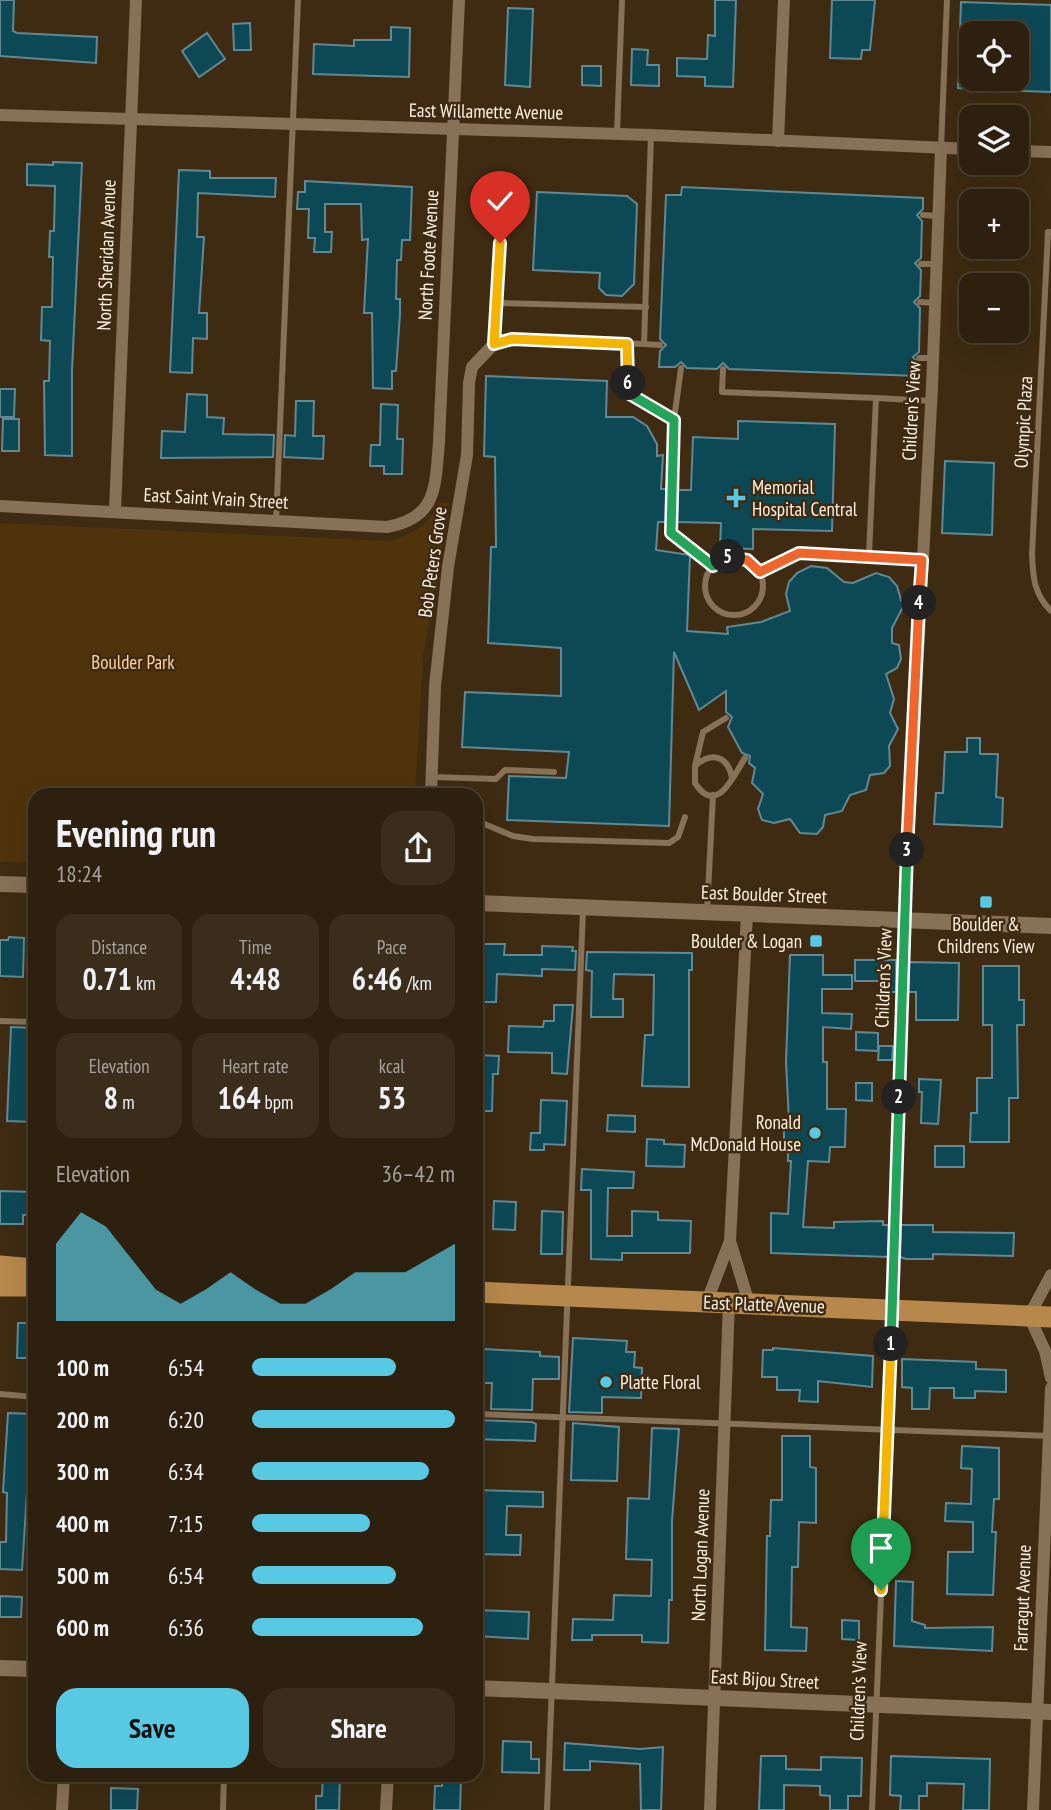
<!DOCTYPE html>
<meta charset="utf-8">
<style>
:root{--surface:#2e200e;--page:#3a2d1c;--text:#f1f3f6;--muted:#a7a39e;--line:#493e2e;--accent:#57c9e2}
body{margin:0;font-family:"PT Sans Narrow",sans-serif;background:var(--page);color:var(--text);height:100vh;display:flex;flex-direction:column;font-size:26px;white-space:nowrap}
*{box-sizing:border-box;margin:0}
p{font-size:23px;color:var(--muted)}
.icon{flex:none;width:38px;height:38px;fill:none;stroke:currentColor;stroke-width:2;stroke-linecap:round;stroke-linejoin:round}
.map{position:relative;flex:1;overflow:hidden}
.side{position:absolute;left:28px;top:788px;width:455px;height:994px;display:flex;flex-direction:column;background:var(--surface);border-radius:21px;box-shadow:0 7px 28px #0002,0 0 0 2px var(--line)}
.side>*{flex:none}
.tools{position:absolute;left:959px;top:21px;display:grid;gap:14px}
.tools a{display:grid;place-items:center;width:70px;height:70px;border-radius:14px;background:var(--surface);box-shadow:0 7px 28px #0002,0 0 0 2px var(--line);font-size:35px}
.pin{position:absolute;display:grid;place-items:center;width:60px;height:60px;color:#fff;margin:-72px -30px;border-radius:50% 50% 50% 0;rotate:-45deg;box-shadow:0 0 7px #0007}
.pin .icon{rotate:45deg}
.km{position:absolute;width:35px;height:35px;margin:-18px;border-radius:50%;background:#222;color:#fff;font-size:19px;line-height:35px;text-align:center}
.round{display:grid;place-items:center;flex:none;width:74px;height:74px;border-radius:21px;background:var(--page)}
.head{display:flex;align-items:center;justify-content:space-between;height:119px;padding:0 28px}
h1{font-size:38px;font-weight:800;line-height:52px}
.figures{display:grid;grid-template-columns:repeat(3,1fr);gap:10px;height:119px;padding:7px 28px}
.figures div{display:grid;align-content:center;border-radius:18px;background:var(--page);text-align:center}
.figures b{font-size:30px;font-weight:800}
.figures small{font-size:19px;font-weight:400}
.figures p{font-size:19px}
.chart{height:196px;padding:14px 28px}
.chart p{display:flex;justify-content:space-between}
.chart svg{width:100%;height:126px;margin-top:7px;fill:var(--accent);opacity:.7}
.cta{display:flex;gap:14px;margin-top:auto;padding:14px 28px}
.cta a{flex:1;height:80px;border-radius:21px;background:var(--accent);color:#111;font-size:28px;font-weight:800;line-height:80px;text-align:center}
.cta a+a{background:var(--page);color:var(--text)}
ul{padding:0 28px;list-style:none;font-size:23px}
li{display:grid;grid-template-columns:112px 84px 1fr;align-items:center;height:52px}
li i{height:18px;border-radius:9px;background:var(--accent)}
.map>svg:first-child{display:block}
.green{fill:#4f330b}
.building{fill:#0d4955;stroke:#608993;stroke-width:2}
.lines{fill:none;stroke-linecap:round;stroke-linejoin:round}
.service{stroke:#877157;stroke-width:6}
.minor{stroke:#877157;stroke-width:12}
.tertiary{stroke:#877157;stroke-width:16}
.primary{stroke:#b6884c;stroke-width:21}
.split-1-casing{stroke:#fff;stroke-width:14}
.split-2-casing{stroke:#fff;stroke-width:14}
.split-3-casing{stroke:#fff;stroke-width:14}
.split-4-casing{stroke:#fff;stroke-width:14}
.split-5-casing{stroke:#fff;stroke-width:14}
.split-6-casing{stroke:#fff;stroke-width:14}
.split-7-casing{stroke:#fff;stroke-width:14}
.split-1{stroke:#f5b400;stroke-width:9}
.split-2{stroke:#22a559;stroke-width:9}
.split-3{stroke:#22a559;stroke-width:9}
.split-4{stroke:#f0652b;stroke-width:9}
.split-5{stroke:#f0652b;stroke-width:9}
.split-6{stroke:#22a559;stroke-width:9}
.split-7{stroke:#f5b400;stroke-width:9}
.poi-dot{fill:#57c9e2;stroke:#3e2b12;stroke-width:2.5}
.labels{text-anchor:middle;stroke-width:5;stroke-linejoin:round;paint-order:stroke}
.street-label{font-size:19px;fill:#fdf0e1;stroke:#3e2b12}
.poi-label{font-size:19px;fill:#fdf0e1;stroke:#3e2b12;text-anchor:start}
.park-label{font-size:19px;fill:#fcd3a2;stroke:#3e2b12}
</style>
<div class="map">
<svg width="1051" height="1810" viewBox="0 0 1051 1810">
<rect width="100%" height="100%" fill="#3e2b12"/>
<path class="green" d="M440,502L449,503L423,658L415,794H35V863L0,862V523L389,541C413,535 428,525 440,502Z"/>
<g class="building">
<polygon points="0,0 14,0 13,31 17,33 97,37 96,63 0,56"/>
<polygon points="715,0 736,0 733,87 705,86 705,77 677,76 677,58 707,59 708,35 715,36"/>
<polygon points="832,0 875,0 870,50 862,50 861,59 830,58"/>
<polygon points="961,2 1051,5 1051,92 990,90 991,79 1017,79 1017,33 971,33 971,89 958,88"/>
<polygon points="508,8 533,9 530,87 505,85"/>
<polygon points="250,23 251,50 234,50 233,24"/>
<polygon points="391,27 410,28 409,77 313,74 314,44 354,46 354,40 391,40"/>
<polygon points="207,33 225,59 199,77 182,51"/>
<polygon points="632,49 648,50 647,65 659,65 659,86 631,85"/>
<polygon points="582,66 601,66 601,86 582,85"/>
<polygon points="53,162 82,163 72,370 72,456 45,455 44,381 49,381 50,341 41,340 42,307 52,307 53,257 49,257 50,231 54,231 55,186 27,185 27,164 53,165"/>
<polygon points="179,170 210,171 210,178 276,178 275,197 198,193 197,237 204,237 199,313 207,313 207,339 193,338 192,373 170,372"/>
<polygon points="305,181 412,187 410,240 402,240 401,260 397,260 396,299 400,299 400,314 396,371 392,371 392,389 373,388 372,313 364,313 368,239 362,240 361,204 325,204 325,232 332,232 331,252 314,252 315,238 308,238 309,209 297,209 298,192 305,192"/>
<polygon points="682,187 923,198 923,209 917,215 922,221 921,258 915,263 921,270 920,296 914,302 920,308 919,352 913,357 918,364 918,376 729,369 723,363 717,369 687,368 681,362 675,367 659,367 660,351 666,345 660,339 666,195 681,195"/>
<polygon points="537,192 627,196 637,204 634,284 622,296 606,295 599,288 600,273 533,270"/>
<polygon points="486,376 607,381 606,417 633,417 647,426 657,444 657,456 663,455 661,489 666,489 666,522 658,522 656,550 690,555 687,631 728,634 727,627 761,622 790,611 786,594 789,582 797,573 811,566 827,568 844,582 853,583 876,573 889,577 897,586 903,607 892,628 892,643 899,645 901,659 897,668 886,674 894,699 890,713 898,729 889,746 890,766 884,773 870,775 866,790 850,795 842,811 825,815 823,827 817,834 800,833 790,819 774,823 762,820 758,809 763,794 752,783 755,768 749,763 750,756 742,753 728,727 732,717 726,712 726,691 699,710 674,652 669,826 507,820 509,776 566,778 569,752 462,747 465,692 561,696 561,648 488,643 491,547 496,547 495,457 484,456"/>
<polygon points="0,389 15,389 14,417 0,417"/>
<polygon points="187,394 207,395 207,417 224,418 223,434 274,435 273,457 161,458 162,431 185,432"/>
<polygon points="296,401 314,401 313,436 324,436 323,459 284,457 285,435 295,436"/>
<polygon points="381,404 398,405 397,439 403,439 402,474 384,474 384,466 370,466 371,445 380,445"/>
<polygon points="3,419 19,419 19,451 2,451"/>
<polygon points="738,421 835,424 832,531 753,529 753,549 720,548 721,523 677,522 678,490 691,490 693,437 738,439"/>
<polygon points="945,461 994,463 992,535 942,533"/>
<polygon points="967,738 980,738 980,754 998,754 996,797 1003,798 1002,827 934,824 936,793 943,793 945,752 967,752"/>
<polygon points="9,937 24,938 23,977 0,976 0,940 8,940"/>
<polygon points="476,944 505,944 504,955 542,955 542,946 573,947 572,951 576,951 575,970 542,969 542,976 497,974 496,1002 476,1002"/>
<polygon points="587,952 692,953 692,970 689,970 689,1087 642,1086 645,1035 653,1035 654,975 614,974 613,999 623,999 623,1017 591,1017 592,971 586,970"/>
<polygon points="790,955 823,955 823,975 852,975 852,989 822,989 822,1013 852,1014 851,1029 823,1027 823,1062 827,1062 827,1109 846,1109 845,1147 830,1147 829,1162 808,1161 803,1227 834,1228 834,1222 883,1221 883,1225 890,1225 889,1257 771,1253 771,1213 788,1214 791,1161 788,1161 788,1144 784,1144 784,1121 789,1121 786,1062"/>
<polygon points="855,960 896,960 896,992 880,992 880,981 855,981"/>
<polygon points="909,962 959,963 958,1020 916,1020 916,992 908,992"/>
<polygon points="983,966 1019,966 1019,1000 1024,1000 1024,1025 1017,1025 1018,1098 1009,1098 1009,1142 970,1142 971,1113 977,1113 977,1078 992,1078 992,1025 983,1025"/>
<polygon points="554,1005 573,1005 567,1074 552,1073 552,1053 508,1052 509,1026 543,1027 544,1021 554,1021"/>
<polygon points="11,1027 35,1028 35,1122 7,1121"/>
<polygon points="856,1032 878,1033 878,1051 856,1050"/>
<polygon points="879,1046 893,1046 892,1060 878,1060"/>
<polygon points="476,1055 499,1056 498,1074 493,1074 492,1111 476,1111"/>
<polygon points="919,1079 941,1080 938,1124 921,1123 922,1092 919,1092"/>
<polygon points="856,1083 872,1083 872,1101 856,1100"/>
<polygon points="541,1100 567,1101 565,1145 544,1144 544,1150 530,1150 531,1133 540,1133"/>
<polygon points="608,1115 635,1116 635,1132 607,1131"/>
<polygon points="647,1139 664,1140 664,1144 685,1145 684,1167 646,1166"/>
<rect x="935" y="1146" width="29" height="21"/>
<polygon points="582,1169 634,1172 633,1188 608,1188 607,1236 632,1236 632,1211 658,1212 658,1220 691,1221 690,1253 622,1253 622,1260 591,1259 591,1190 581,1190"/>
<polygon points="0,1191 35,1192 35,1215 23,1215 23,1224 0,1224"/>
<polygon points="494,1201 516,1202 515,1230 493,1229"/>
<polygon points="542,1211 563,1212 562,1254 541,1254"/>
<polygon points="901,1225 933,1225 933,1232 1014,1233 1013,1256 933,1254 933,1259 906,1259 900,1257"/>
<polygon points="18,1323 35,1323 35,1358 17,1358"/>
<polygon points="573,1338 627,1341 626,1352 635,1352 634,1367 642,1368 641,1398 602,1397 602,1413 569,1412"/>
<polygon points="773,1348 873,1356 872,1387 818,1381 818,1402 799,1401 800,1390 777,1390 777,1377 762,1377 763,1350 773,1350"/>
<polygon points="484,1349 540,1352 540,1356 559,1357 559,1379 533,1379 532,1410 491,1409 492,1383 483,1383"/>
<polygon points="902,1359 976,1362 976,1369 1006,1370 1006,1392 975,1391 975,1398 954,1398 954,1388 930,1388 929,1409 912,1409 912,1388 902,1387"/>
<polygon points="8,1413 32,1414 22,1570 0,1569 0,1542 6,1542 7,1493 3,1492"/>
<polygon points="476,1420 532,1422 536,1424 535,1441 476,1439"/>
<polygon points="573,1423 619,1427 617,1481 571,1480"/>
<polygon points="652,1428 679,1429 672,1521 672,1600 669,1600 668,1643 642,1642 642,1635 592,1635 592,1640 572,1640 573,1619 613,1620 614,1595 651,1596 652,1560 626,1559 628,1498 649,1499"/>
<polygon points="782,1436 810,1436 810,1467 816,1468 816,1523 799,1522 798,1567 792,1567 791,1627 807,1628 806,1651 765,1650 767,1536 770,1536 771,1500 782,1500"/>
<polygon points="962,1446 999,1448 999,1499 994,1499 992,1532 996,1532 993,1595 947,1594 948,1552 973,1552 973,1522 945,1521 946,1503 971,1504 972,1469 961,1468"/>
<polygon points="476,1490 543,1492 543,1507 507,1506 506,1535 521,1535 520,1555 476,1554"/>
<polygon points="896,1581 913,1582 912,1621 925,1625 925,1628 993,1627 992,1651 894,1646"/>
<polygon points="0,1596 22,1597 21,1617 0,1617"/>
<polygon points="476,1610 529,1612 528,1639 476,1636"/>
<polygon points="842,1620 859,1621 859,1640 842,1639"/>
<polygon points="503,1741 531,1742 531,1759 539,1759 539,1773 502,1772"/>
<polygon points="565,1743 640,1749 663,1747 661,1810 641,1810 640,1764 590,1761 590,1770 564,1770"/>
<polygon points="761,1756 786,1756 786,1769 821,1770 821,1757 862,1758 861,1796 848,1796 848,1810 830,1810 830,1796 820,1795 820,1786 784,1785 784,1810 759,1810"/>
<polygon points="891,1756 990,1759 989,1810 963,1810 964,1784 927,1783 927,1796 919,1796 919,1810 900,1810 901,1796 890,1795"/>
<polygon points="323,1774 340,1775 339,1810 316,1810 316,1796 322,1796"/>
<polygon points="443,1778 461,1779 460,1810 434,1810 435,1786 442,1786"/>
<polygon points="111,1788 138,1789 137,1810 111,1810"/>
</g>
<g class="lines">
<g class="service">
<polyline points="617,133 622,0"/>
<polyline points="941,148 947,0"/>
<polyline points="502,182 494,344 512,339 644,344 651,135"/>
<polyline points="923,215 939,216"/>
<path d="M1051,232H1048L1032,554C1033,578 1034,594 1051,611"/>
<polyline points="921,264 937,264"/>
<polyline points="920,302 935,303"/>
<polyline points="499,303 646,307"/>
<polyline points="627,344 628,393 674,420 671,533 713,566"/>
<polyline points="644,344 660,345"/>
<polyline points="919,358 933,358"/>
<polyline points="723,369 722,392 876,398"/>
<polyline points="674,420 681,368"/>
<polyline points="276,521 298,0"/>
<polyline points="869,555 876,398 931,401"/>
<circle cx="734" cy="586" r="29"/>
<polyline points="760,572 799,553 922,560"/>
<polyline points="695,766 703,732 726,718"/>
<polyline points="432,777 496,779 505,770 554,772"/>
<path d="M732,778C728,756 712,751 695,766V783C717,817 734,775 745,758"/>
<polyline points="476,815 482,823 476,826"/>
<polyline points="482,823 513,836 533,839 669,843 678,837 685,817"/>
<polyline points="707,912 713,795"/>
<polyline points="0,1021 35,1022"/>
<polyline points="0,1394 35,1397"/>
<polyline points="476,1414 1051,1436"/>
<polyline points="223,1810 224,1774"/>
<polyline points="547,1810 583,910"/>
<polyline points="872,1810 893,1309 904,922"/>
</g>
<g class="minor">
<polyline points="0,115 651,135 971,149"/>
<polyline points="778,141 784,0"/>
<polyline points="1017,151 1051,152"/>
<path d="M0,506L387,527C438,518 435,486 439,442L459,0"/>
<polyline points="115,511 136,0"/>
<polyline points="431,794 435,686 448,567 467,455 469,383 472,367 494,344"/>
<polyline points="904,920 932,387 941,148"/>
<polyline points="730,1241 749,1303"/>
<polyline points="1051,1275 1029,1316 1045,1351 1051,1378"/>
<polyline points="707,1301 730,1241 747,914"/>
<polyline points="62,1810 64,1774"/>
<polyline points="386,1810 388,1774"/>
<polyline points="710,1810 729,1302"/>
<polyline points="1033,1810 1051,1388"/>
</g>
<g class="tertiary">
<polyline points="0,884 35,885"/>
<polyline points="476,903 1051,926"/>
<polyline points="0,1668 35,1669"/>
<polyline points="476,1688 1051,1712"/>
</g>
<g class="primary">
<polyline points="0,1266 35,1269"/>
<polyline points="0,1286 35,1286"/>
<polyline points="476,1292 1051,1317"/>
</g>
</g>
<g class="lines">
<g class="split-1-casing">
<polyline id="split-1" points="881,1590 891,1344"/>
</g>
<g class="split-2-casing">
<polyline id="split-2" points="891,1344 899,1097"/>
</g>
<g class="split-3-casing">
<polyline id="split-3" points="899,1097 907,850"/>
</g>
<g class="split-4-casing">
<polyline id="split-4" points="907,850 919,603"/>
</g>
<g class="split-5-casing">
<polyline id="split-5" points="728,557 747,560 760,572 799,553 922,560 919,603"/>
</g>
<g class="split-6-casing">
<polyline id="split-6" points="628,383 628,393 674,420 671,533 713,566 728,557"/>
</g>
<g class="split-7-casing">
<polyline id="split-7" points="500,243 494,344 512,339 627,344 628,383"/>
</g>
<use href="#split-1" class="split-1"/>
<use href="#split-2" class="split-2"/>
<use href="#split-3" class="split-3"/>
<use href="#split-4" class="split-4"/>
<use href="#split-5" class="split-5"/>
<use href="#split-6" class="split-6"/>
<use href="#split-7" class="split-7"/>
</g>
<g class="poi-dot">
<path d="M732.5 487.5h7v7h7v7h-7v7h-7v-7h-7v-7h7z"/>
<rect x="979" y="895" width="14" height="14" rx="3.5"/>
<rect x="809" y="934" width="14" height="14" rx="3.5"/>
<circle cx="815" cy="1133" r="7"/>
<circle cx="606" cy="1382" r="7"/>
</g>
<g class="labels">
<g class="street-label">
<text transform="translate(486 111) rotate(1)" y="7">East Willamette Avenue</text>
<text transform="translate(106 255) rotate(-88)" y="7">North Sheridan Avenue</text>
<text transform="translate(428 255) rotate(-87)" y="7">North Foote Avenue</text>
<text transform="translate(911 411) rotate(-87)" y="7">Children's View</text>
<text transform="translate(1023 422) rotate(-87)" y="7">Olympic Plaza</text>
<text transform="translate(216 498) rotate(3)" y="7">East Saint Vrain Street</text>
<text transform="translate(432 562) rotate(-82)" y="7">Bob Peters Grove</text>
<text transform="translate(764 894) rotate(2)" y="7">East Boulder Street</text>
<text transform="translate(883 978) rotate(-88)" y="7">Children's View</text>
<text transform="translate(764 1304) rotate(2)" y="7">East Platte Avenue</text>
<text transform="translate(700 1555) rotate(-88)" y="7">North Logan Avenue</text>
<text transform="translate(1022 1598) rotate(-88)" y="7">Farragut Avenue</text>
<text transform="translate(765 1679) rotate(3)" y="7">East Bijou Street</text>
<text transform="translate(858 1691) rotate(-88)" y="7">Children's View</text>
</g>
<g class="poi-label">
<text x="752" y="494">Memorial<tspan x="752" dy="22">Hospital Central</tspan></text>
<text x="986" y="931" text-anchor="middle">Boulder &amp;<tspan x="986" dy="22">Childrens View</tspan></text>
<text x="802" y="948" text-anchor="end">Boulder &amp; Logan</text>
<text x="801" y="1129" text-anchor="end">Ronald<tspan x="801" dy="22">McDonald House</tspan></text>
<text x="620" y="1389">Platte Floral</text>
</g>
<g class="park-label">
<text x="133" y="669">Boulder Park</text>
</g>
</g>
</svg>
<div class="tools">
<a><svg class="icon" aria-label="locate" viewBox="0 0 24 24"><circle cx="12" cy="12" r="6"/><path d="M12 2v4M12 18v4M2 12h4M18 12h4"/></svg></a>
<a><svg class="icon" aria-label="layers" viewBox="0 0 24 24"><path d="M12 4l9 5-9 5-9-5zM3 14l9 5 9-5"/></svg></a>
<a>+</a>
<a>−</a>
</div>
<div class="pin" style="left:881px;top:1590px;background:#1e9e55"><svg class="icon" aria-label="arrive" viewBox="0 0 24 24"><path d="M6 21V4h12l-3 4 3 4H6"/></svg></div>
<div class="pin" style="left:500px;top:243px;background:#d93025"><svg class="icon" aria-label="check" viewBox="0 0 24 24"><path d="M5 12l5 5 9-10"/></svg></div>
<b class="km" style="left:891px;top:1344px">1</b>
<b class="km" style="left:899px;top:1097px">2</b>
<b class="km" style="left:907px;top:850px">3</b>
<b class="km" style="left:919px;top:603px">4</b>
<b class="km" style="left:728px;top:557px">5</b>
<b class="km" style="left:628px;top:383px">6</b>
<section class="side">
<div class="head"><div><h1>Evening run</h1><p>18:24</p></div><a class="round"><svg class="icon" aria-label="share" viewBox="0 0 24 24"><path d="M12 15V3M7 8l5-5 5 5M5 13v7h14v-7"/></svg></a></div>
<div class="figures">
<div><p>Distance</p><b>0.71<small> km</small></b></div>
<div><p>Time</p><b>4:48</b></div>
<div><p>Pace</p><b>6:46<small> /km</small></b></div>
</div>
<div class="figures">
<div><p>Elevation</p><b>8<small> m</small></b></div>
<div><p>Heart rate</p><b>164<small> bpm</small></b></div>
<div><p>kcal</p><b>53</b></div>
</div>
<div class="chart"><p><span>Elevation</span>36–42 m</p>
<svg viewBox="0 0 160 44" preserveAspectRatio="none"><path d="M0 44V17L10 6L20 11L30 22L40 33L50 38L60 33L70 27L80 33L90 38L100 38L110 33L120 27L130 27L140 27L150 22L160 17V44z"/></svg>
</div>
<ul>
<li><b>100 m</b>6:54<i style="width:71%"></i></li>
<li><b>200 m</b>6:20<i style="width:100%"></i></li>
<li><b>300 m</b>6:34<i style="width:87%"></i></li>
<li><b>400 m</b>7:15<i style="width:58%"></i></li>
<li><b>500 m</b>6:54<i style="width:71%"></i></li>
<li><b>600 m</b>6:36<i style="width:84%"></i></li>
</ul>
<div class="cta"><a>Save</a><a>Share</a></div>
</section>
</div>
